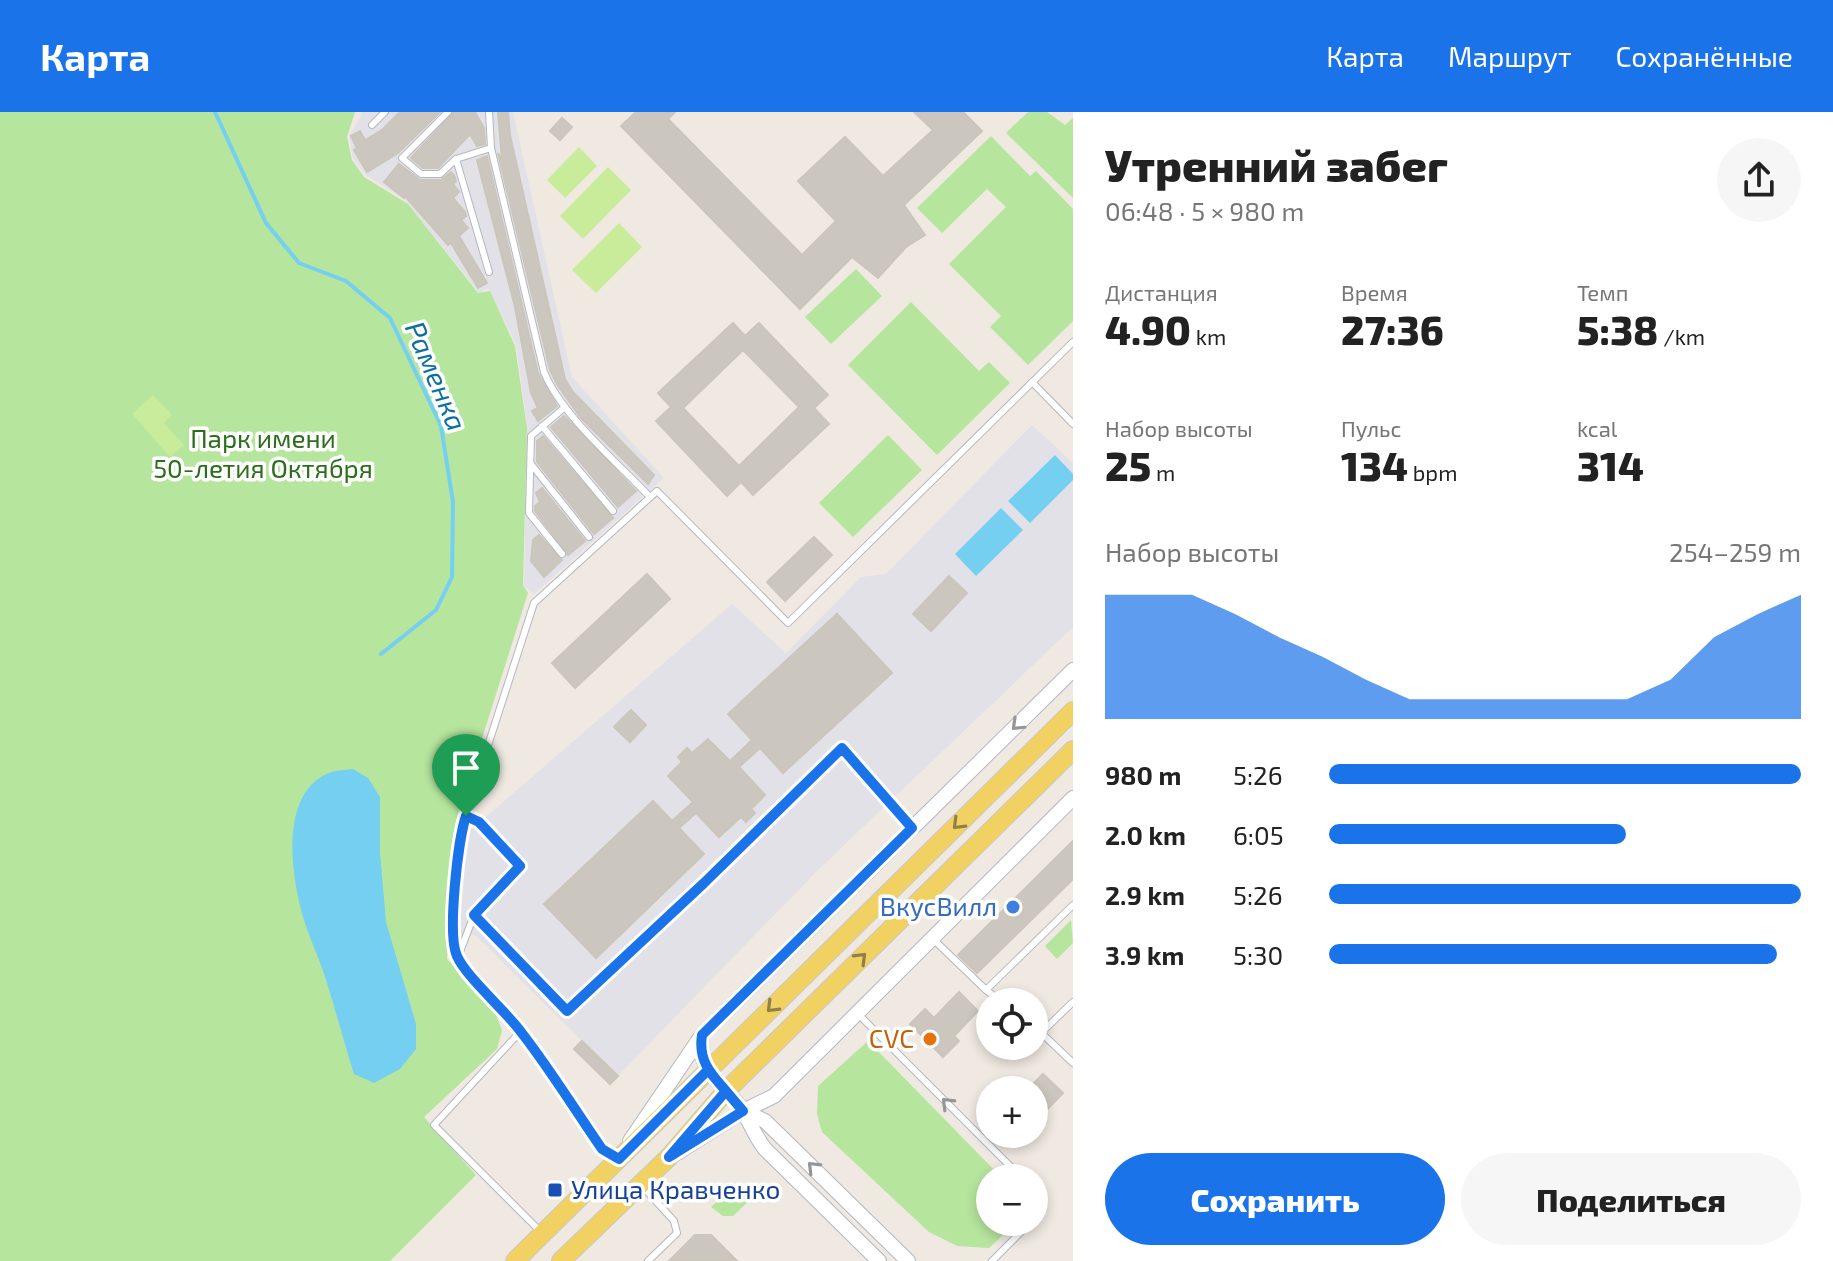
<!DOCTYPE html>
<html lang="ru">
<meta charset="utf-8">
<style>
:root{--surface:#fff;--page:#f6f6f6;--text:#222;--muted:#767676;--accent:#1a73e8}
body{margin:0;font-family:"Exo 2",sans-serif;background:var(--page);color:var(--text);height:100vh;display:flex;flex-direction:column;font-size:30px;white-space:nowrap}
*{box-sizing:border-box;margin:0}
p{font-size:26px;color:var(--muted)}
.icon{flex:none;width:44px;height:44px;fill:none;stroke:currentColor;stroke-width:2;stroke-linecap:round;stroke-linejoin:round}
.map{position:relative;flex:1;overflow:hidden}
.side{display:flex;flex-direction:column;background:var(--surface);width:760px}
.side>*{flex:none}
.controls{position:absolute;left:976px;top:876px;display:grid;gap:16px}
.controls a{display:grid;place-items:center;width:72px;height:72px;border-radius:50%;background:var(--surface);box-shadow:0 4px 12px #0003;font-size:40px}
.pin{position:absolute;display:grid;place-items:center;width:68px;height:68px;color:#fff;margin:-82px -34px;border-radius:50% 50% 50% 0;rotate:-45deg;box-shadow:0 0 8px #0007}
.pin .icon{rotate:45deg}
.round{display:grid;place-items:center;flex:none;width:84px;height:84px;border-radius:42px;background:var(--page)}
.summary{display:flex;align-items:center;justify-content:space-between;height:136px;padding:0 32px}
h1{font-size:44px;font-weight:800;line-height:60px}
.stats{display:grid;grid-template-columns:repeat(3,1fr);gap:12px;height:136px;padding:8px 32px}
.stats div{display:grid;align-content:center}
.stats b{font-size:40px;font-weight:800}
.stats small{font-size:22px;font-weight:400}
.stats p{font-size:22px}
.chart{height:224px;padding:16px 32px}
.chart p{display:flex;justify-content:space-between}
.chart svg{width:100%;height:144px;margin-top:8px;fill:var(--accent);opacity:.7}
.primary-button{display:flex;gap:16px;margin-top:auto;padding:16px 32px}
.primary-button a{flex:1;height:92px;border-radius:48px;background:var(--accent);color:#fff;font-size:32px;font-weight:800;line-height:92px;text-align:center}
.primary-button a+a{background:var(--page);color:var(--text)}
ul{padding:0 32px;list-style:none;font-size:26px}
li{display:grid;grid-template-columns:128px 96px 1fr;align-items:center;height:60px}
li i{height:20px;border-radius:10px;background:var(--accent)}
header{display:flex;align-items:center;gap:48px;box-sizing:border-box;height:112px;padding:0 40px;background:var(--accent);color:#fff}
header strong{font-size:38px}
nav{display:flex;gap:44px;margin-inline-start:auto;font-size:28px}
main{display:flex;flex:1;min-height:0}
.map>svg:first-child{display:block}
.industrial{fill:#e3e1e8}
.green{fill:#b6e59e}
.pitch{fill:#c9ec9a}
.water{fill:#75cff0}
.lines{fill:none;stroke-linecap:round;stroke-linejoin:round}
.stream{stroke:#75cff0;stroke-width:4}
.building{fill:#cbc7bf;stroke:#cbc5ba;stroke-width:2;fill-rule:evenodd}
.service-casing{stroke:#b4b7c1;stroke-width:8}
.tertiary-casing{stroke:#b4b7c1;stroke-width:16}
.primary-casing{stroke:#c9c9c9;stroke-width:20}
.service{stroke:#fff;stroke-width:6}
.tertiary{stroke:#fff;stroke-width:14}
.primary{stroke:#f2d163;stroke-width:18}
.oneway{stroke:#969696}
.oneway2{stroke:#908048}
.route-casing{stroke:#fff;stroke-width:16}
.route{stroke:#1a73e8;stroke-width:10}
.shop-dot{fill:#3f7fe0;stroke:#fff;stroke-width:3}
.food-dot{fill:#e8710a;stroke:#fff;stroke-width:3}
.transit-dot{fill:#1a4fb4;stroke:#fff;stroke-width:3}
.labels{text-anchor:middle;stroke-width:7;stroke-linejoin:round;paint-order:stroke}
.park-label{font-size:26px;fill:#2c6e1b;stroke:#fff}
.shop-label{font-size:26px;fill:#366cbe;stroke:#fff;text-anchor:end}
.food-label{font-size:26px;fill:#c56008;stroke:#fff;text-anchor:end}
.transit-label{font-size:26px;fill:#164399;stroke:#fff;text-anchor:start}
.water-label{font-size:28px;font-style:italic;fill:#0d6fa3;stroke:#fff}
</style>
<header>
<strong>Карта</strong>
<nav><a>Карта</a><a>Маршрут</a><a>Сохранённые</a></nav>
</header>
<main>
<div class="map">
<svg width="1073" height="1149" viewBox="0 0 1073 1149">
<rect width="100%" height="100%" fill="#efe9e1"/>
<g class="industrial">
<polygon points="363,0 513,0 572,265 664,366 534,482 524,474 527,313 516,232 488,176 479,181 405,88 366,63 353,46 349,24"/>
<polygon points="1032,313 1073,351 1073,515 819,757 610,972 574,937 581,928 475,823 458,824 466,722 732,492 786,541 861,465 886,462"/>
</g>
<g class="green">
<polygon points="0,0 355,0 347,25 352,48 364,65 408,92 478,181 490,179 515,234 527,316 523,473 528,481 455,712 447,847 494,898 502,918 497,937 424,1005 476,1063 390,1149 0,1149"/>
<polygon points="1028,0 1047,0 1065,13 1073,6 1073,86 1006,21"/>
<polygon points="991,24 1030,64 1036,59 1073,97 1073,209 1028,253 990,215 1001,204 949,152 1006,95 987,77 942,121 917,96"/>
<polygon points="856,157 882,184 831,232 805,205"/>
<polygon points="911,190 979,259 989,250 1010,271 937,343 848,253"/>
<polygon points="888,323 922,358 853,425 819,391"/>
<polygon points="1071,808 1073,831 1057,847 1045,834"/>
<polygon points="868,929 1002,1066 990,1066 990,1110 1017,1110 989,1136 957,1134 929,1120 822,1020 817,1002 818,974"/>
<polygon points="738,1071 752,1086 733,1104 723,1104 711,1095"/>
</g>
<g class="pitch">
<polygon points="579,35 597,54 565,86 547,68"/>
<polygon points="608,55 631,78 583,127 560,104"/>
<polygon points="619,111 642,135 596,181 572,158"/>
<polygon points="153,283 172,303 164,311 184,333 170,345 132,302"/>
</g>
<g class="water">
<polygon points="1055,343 1073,362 1073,368 1030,411 1008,389"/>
<polygon points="1001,396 1023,418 976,464 955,442"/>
<path d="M353,657L368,666L380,685V741L386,810L416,912V937L400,957L374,971L354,962C344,931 336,899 326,868C321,851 313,834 307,817C292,774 276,682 329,661C336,658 345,658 353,657Z"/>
</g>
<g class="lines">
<polyline class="stream" points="215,0 266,111 299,151 346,169 390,206 441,314 453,390 452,465 436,498 381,542"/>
</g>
<g class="building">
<polygon points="400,0 440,0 398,41 367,60 354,38 357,36 351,24 360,19 365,28 382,18"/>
<polygon points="454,0 475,0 484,16 485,32 477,34 470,22 438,56 423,56 411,46"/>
<polygon points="498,0 508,0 510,23 565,267 573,280 654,363 648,372 581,306 558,274 550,258 498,41 502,47"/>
<polygon points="636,0 675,0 668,7 802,143 836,109 798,69 845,25 883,64 933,18 914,0 963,0 982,19 904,93 925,123 906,135 878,166 852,145 800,197 621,14"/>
<polygon points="562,6 572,15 560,28 550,19"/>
<polygon points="487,44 538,261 557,294 538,309 532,299 538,296 531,281 515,195 477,48"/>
<polygon points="399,52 420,68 441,68 451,60 454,63 456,69 453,72 459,80 453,86 465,100 466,104 461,108 468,116 459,124 487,171 478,176 451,131 448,133 405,84 404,86 384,70"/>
<path d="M733,211L745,224L759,211L828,283L814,296L829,312L753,383L741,370L727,384L656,309L671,295L658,281ZM743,238L799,295L739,354L683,296Z"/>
<polygon points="564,304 636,379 618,395 551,315"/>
<polygon points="543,324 613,406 594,422 537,350 537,329"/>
<polygon points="542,376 585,429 568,443 535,399 535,394 540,390 536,381"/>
<polygon points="539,423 562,448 544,465 531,449 533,428"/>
<polygon points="814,425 832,443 785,489 767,470"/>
<polygon points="647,462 670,487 575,576 552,551"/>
<polygon points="949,464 967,481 931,519 913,502"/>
<polygon points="837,502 892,561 783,661 760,636 739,655 765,683 751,697 755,701 746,710 741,705 719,725 696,701 679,716 704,742 596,846 544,792 653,689 672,709 693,690 668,664 682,650 678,645 687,636 692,641 708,627 730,649 752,628 728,602"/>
<polygon points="631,598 646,613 630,630 614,615"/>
<polygon points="1073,729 1073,767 977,861 958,843"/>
<polygon points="959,880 978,899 954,924 959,929 943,945 910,912 925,897 934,906"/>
<polygon points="582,929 618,964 610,972 574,937"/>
<polygon points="1043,962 1063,981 1034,1011 1034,978 1027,978"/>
<polygon points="695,1123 711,1123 737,1149 669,1149"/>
</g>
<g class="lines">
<g class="service-casing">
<g id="service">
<polyline points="448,0 402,46 421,62 440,62 456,47"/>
<path d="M489,0L491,36L544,260C562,304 617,350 650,385"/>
<polyline points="372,13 385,0"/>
<polyline points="489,160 456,47 491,36"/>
<polyline points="1032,270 1073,312"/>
<polyline points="542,314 613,399"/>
<polyline points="531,352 589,425"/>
<polyline points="562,442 529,401 531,324 565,295"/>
<polyline points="466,704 479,710 520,754 474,803"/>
<polyline points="934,828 986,878 1002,890"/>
<polyline points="458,845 474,803 567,899 704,771 842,636 912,716"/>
<polyline points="986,878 1073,793"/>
<polyline points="858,902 1022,1066"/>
<polyline points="1034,914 1073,951"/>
<polyline points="521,919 434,1013 541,1120"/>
<polyline points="1042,920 1073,890"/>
<polyline points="615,1045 602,1037 521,919 458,847 453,831 460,720 534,491 657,379 788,511 1073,230"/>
<polyline points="643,1075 674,1109 677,1121 648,1149"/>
<polyline points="1034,1077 1038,1089 1034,1105"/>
<polyline points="992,1149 1031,1110"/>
</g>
</g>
<g class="tertiary-casing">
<g id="tertiary">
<path d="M702,923C696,960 724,971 742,998C751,1011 754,1023 765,1037L879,1149"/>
<polyline points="743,999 765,1009 908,1149"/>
<polyline points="630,1029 702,923 1073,558"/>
<polyline points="677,1041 743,999 774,984 1073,686"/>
</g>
</g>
<g class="primary-casing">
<g id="primary">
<polyline points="515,1149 1073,599"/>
<polyline points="561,1149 669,1045 726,979 1073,638"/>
</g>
</g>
<use href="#service" class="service"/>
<use href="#tertiary" class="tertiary"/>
<use href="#primary" class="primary"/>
</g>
<defs><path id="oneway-chevron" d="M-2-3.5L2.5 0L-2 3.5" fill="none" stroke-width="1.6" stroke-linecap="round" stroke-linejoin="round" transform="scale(2)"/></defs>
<g class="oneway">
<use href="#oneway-chevron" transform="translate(1017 613) rotate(136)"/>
<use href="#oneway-chevron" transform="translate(947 991) rotate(-135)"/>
<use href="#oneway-chevron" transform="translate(813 1055) rotate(-135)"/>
</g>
<g class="oneway2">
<use href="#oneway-chevron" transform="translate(958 712) rotate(135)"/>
<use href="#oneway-chevron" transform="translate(861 846) rotate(-45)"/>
<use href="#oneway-chevron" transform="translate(772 895) rotate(135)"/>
</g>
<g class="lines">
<g class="route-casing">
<path id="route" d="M466,704C458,727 447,823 457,844C466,865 506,899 521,920C550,957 575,998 602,1037L619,1047L708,958L743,999L669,1045L726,979C710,961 698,948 702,923L912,716L842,636L704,771L567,899L474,803L520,754L479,710L466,704"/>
</g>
<use href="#route" class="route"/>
</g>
<circle class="shop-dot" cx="1013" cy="795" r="8"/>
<circle class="food-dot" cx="930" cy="927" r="8"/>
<rect class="transit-dot" x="547" y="1070" width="16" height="16" rx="4"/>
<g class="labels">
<g class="park-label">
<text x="263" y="336">Парк имени<tspan x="263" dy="30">50-летия Октября</tspan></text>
</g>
<g class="shop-label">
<text x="997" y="804">ВкусВилл</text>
</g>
<g class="food-label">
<text x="914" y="936">CVC</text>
</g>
<g class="transit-label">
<text x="571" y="1087">Улица Кравченко</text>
</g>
<g class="water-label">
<text transform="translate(436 264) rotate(67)" y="10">Раменка</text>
</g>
</g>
</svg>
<div class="controls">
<a><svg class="icon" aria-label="locate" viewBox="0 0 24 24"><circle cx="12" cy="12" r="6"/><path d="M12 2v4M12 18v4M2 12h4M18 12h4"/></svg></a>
<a>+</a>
<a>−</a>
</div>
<div class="pin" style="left:466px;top:704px;background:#1e9e55"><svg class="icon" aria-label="arrive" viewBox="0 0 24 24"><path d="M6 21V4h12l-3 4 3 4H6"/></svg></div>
</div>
<section class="side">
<div class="summary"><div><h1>Утренний забег</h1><p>06:48 · 5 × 980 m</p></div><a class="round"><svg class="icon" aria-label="share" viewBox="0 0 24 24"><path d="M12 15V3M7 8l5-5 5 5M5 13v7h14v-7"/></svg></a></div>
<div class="stats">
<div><p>Дистанция</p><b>4.90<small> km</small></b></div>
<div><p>Время</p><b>27:36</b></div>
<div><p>Темп</p><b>5:38<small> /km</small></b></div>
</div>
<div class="stats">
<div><p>Набор высоты</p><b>25<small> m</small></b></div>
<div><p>Пульс</p><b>134<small> bpm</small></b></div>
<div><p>kcal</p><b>314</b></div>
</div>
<div class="chart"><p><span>Набор высоты</span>254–259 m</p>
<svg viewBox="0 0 160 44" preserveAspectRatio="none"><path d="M0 44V6L10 6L20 6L30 12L40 19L50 25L60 32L70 38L80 38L90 38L100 38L110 38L120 38L130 32L140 19L150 12L160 6V44z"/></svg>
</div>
<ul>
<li><b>980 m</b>5:26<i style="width:100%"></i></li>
<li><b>2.0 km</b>6:05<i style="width:63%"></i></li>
<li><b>2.9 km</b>5:26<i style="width:100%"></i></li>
<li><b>3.9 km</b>5:30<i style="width:95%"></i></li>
</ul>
<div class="primary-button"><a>Сохранить</a><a>Поделиться</a></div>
</section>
</main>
